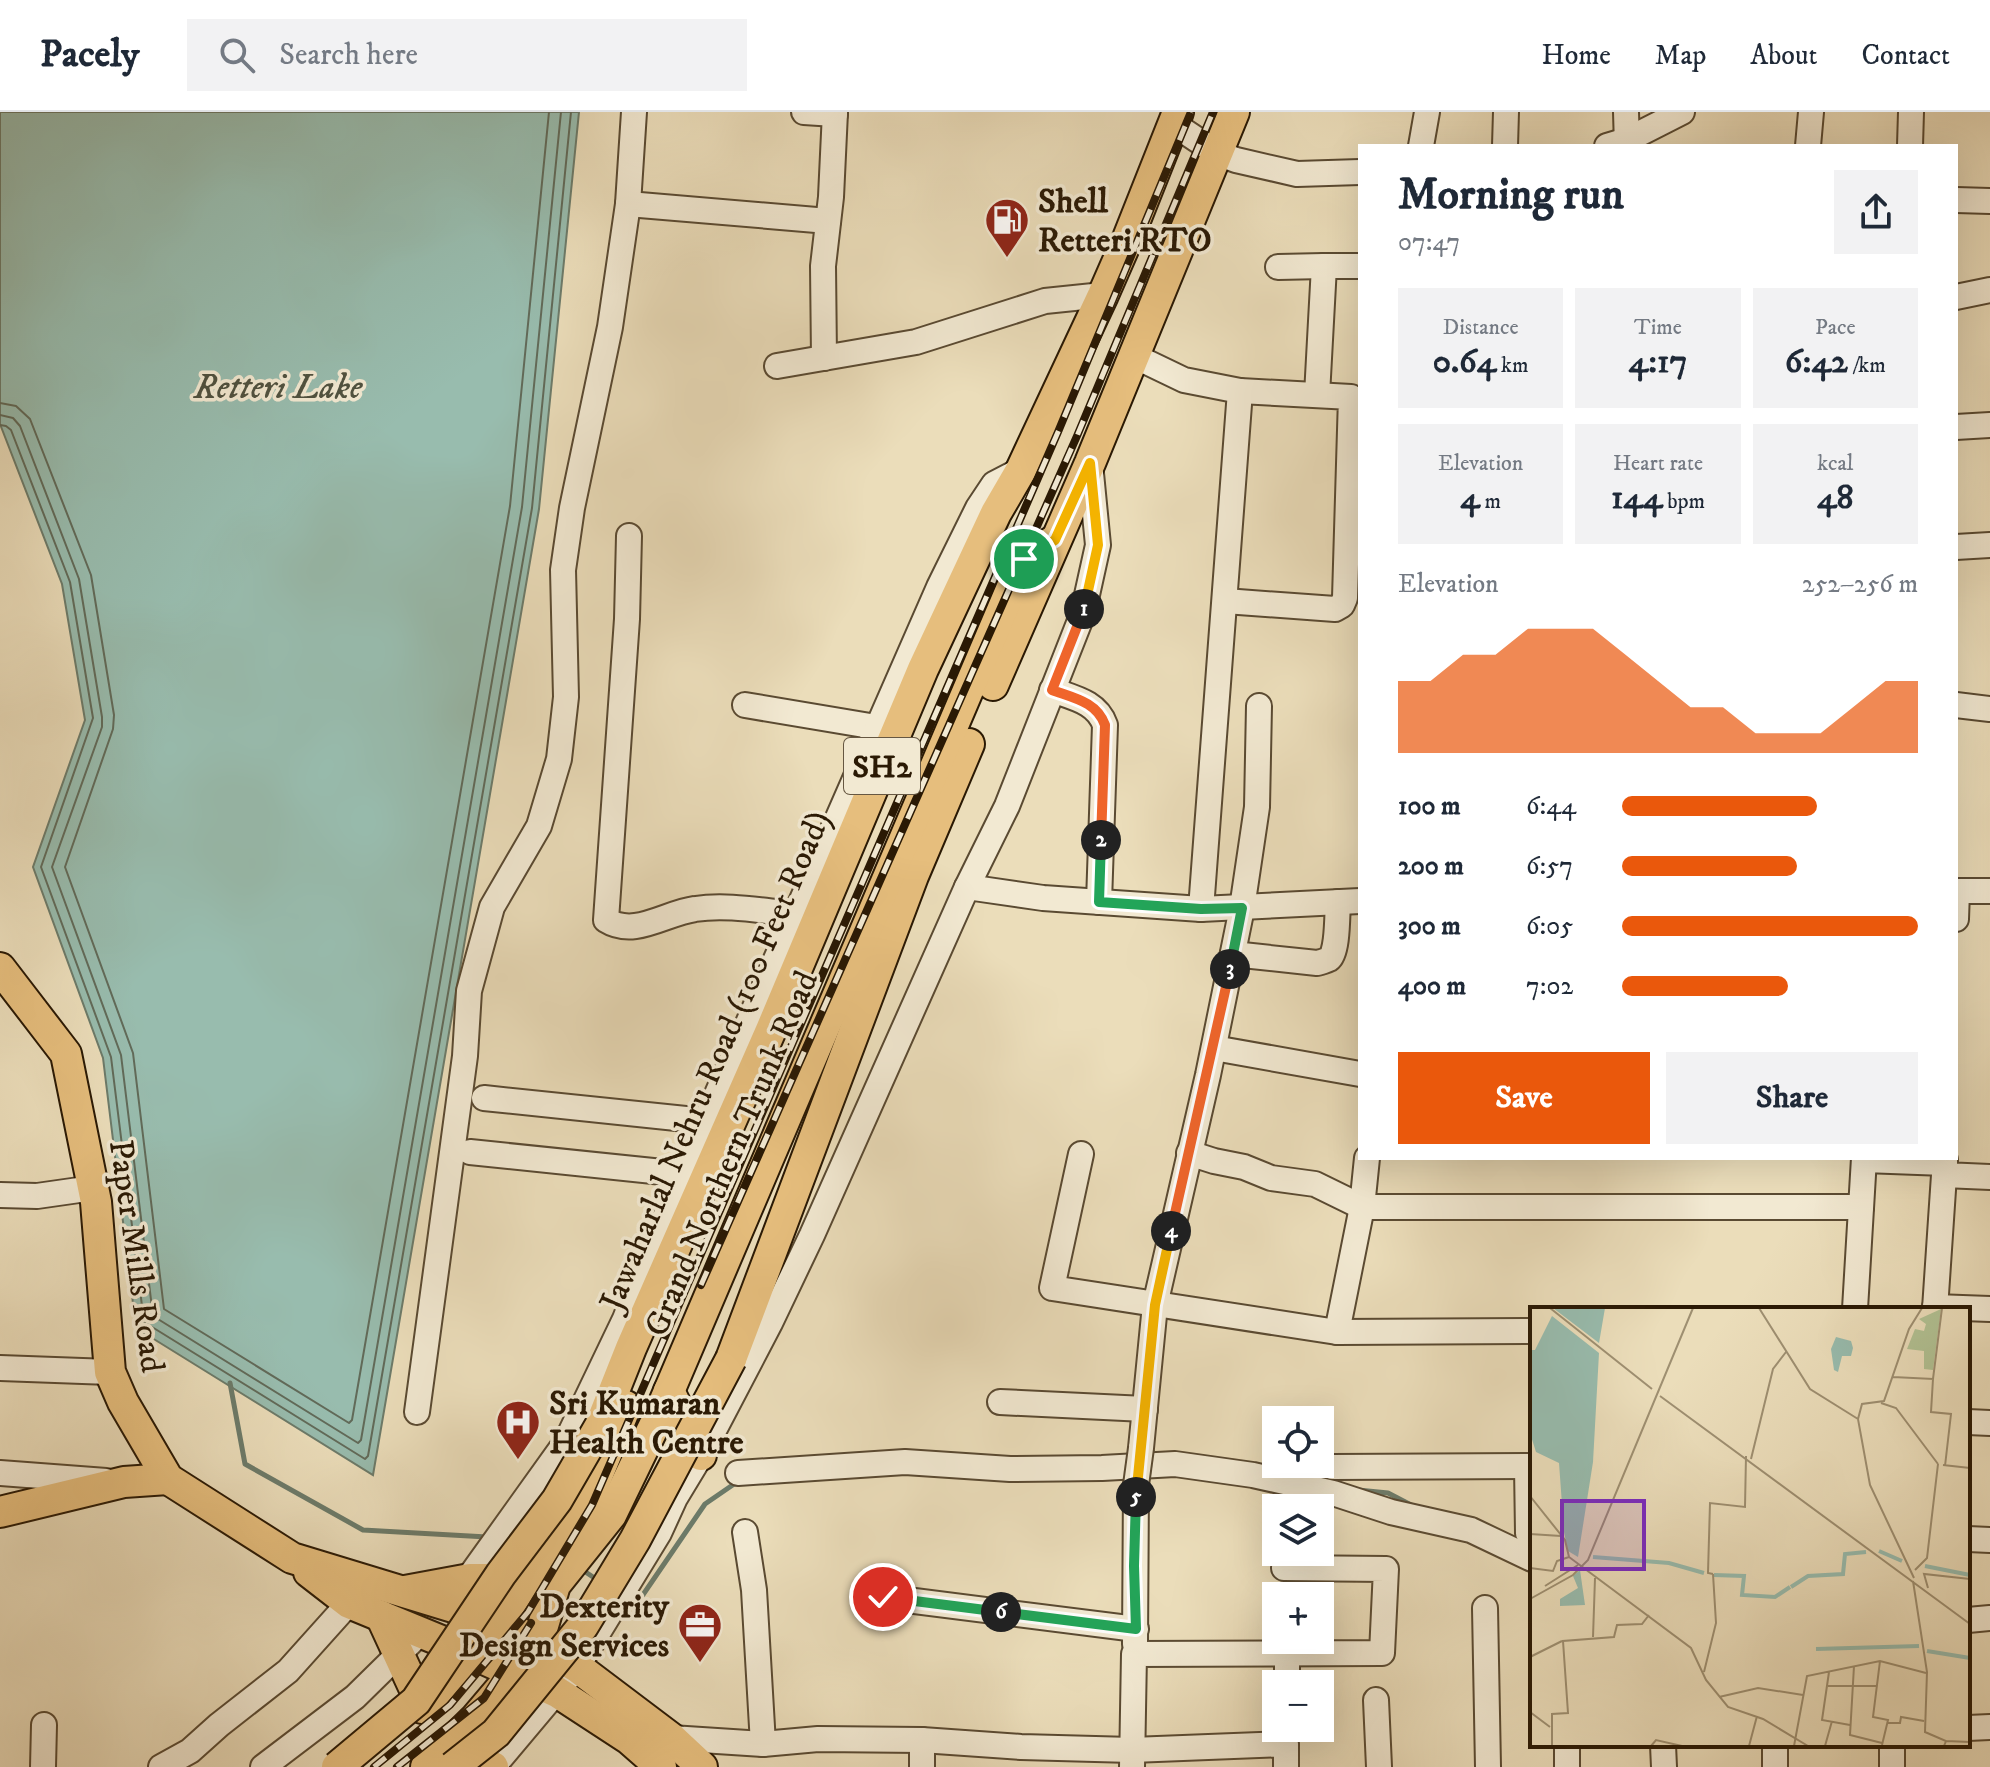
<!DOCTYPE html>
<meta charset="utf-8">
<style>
:root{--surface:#fff;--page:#f2f2f3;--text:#1f2937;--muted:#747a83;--line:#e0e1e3;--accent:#ea580c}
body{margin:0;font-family:"IM FELL DW Pica",serif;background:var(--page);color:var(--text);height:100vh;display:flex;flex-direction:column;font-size:30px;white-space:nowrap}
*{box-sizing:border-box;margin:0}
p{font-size:26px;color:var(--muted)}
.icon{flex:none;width:44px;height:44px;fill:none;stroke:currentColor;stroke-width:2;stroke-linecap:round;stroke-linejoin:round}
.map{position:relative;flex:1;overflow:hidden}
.side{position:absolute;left:1358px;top:32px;width:600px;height:1016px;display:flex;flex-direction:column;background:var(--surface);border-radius:0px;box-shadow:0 8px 32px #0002}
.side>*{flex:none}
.fabs{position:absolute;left:1262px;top:1294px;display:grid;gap:16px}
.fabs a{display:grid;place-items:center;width:72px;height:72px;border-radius:0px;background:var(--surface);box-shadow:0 8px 32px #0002;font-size:40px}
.pin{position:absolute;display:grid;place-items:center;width:68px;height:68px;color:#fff;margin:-34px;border:4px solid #fff;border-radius:50%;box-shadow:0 2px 8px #0007}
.km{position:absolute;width:40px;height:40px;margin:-20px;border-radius:50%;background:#222;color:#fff;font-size:22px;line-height:40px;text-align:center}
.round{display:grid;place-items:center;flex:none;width:84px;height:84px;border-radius:0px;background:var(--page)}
.headline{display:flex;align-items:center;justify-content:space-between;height:136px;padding:0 40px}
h1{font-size:44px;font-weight:700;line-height:60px}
.metrics{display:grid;grid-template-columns:repeat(3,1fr);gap:12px;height:136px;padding:8px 40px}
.metrics div{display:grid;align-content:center;border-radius:0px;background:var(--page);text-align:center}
.metrics b{font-size:34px;font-weight:700}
.metrics small{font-size:22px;font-weight:400}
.metrics p{font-size:22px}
.chart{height:224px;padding:16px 40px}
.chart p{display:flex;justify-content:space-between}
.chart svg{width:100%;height:144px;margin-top:8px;fill:var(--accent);opacity:.7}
.action{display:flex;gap:16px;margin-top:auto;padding:16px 40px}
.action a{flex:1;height:92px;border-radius:0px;background:var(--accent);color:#fff;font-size:32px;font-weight:700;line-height:92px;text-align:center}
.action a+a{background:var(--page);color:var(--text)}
ul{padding:0 40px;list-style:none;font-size:26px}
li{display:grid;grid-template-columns:128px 96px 1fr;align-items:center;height:60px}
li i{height:20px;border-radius:10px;background:var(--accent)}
header{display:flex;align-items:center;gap:48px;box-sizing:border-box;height:112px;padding:0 40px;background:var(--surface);border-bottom:2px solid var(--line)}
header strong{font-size:38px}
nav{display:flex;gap:44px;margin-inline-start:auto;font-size:28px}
.search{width:560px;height:72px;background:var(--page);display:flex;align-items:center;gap:20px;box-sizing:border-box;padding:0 28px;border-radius:0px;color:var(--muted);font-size:30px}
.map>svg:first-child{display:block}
.water{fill:#98bcae;stroke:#6c7b6a;stroke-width:2}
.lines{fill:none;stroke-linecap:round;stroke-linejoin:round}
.shore{stroke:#616a59;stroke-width:2}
.stream{stroke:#6c7b6a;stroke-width:5}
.minor-casing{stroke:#5a4a32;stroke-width:28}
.major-casing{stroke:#2a1904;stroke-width:34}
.minor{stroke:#f2e9d2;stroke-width:24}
.major{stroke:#e6be7d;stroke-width:30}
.rail-casing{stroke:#2a1904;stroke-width:8}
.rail{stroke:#f2e9d2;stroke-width:5;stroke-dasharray:15;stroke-linecap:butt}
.minor-bridge-casing{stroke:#5a4a32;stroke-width:28;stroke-linecap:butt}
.major-bridge-casing{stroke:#2a1904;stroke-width:34;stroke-linecap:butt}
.minor-bridge{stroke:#f2e9d2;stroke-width:24}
.major-bridge{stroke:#e6be7d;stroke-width:30}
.split-1-casing{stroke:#fff;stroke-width:16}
.split-2-casing{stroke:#fff;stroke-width:16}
.split-3-casing{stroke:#fff;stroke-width:16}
.split-4-casing{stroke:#fff;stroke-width:16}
.split-5-casing{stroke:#fff;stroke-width:16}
.split-6-casing{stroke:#fff;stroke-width:16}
.split-7-casing{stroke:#fff;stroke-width:16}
.split-1{stroke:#f5b400;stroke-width:10}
.split-2{stroke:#f0652b;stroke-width:10}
.split-3{stroke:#22a559;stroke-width:10}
.split-4{stroke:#f0652b;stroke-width:10}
.split-5{stroke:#f5b400;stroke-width:10}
.split-6{stroke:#22a559;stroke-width:10}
.split-7{stroke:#22a559;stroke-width:10}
.labels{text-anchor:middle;stroke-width:7;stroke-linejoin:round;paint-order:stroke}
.shield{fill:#f2e9d2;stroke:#665742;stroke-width:2}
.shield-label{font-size:32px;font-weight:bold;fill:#2a1904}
.poi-label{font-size:34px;font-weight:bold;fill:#2a1904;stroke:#f2e9d2;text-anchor:start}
.street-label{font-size:34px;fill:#2a1904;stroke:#f2e9d2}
.water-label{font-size:36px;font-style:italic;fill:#505240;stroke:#f2e9d2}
.inset-river{fill:none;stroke:#98bcae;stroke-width:4}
.inset-road{fill:none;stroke:#9e8f71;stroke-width:2}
.view{fill:#7b2cbf;fill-opacity:0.15;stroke:#7b2cbf;stroke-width:4}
.inset-edge{fill:none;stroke:#2a1904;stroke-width:4}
</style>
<header>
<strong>Pacely</strong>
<div class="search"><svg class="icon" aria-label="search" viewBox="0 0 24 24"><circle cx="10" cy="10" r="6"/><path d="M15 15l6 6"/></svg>Search here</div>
<nav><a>Home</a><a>Map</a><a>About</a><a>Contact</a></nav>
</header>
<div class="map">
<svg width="1990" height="1655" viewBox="0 0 1990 1655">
<rect width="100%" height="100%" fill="#ebddba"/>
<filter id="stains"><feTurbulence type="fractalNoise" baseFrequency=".0025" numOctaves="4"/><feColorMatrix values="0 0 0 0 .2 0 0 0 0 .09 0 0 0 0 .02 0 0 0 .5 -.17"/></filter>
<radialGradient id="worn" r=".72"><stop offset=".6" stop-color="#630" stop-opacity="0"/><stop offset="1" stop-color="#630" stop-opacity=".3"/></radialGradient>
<polygon class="water" points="0,0 579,0 539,397 373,1363 136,1216 103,946 33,755 85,608 62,472 0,312"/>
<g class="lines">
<g class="shore">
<polyline points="0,291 16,294 30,307 91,463 114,603 113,617 65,755 133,941 164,1197 349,1311 352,1308 510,394 549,0"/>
<polyline points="0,303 13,306 20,314 79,467 102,605 102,615 52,755 121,943 153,1204 358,1331 361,1328 522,395 561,0"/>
<polyline points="0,313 6,314 11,318 70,470 93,606 41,755 111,945 144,1210 365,1347 368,1344 532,396 571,0"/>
</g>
<g class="stream">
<polyline points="230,1271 245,1352 363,1418 487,1425"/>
<polyline points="1358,1378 1388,1381 1413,1394"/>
<polyline points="581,1457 599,1469"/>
<polyline points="625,1486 636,1493 705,1392 737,1370"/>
</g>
<g class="minor-casing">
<g id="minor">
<polyline points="804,0 835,2"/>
<polyline points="1626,0 1627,34"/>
<polyline points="1172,11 1217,41 1236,48 1297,62 1360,60"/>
<polyline points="1421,34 1427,0"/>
<polyline points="1505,34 1506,0"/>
<polyline points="1607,34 1627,28 1682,0"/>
<polyline points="1808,34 1811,0"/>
<polyline points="1910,34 1911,0"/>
<polyline points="1956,88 1990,89"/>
<polyline points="628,92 828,109"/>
<polyline points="1278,155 1324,154"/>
<polyline points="1956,185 1990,178"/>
<polyline points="1132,243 1184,268 1240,279 1201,797 1360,789"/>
<polyline points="824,246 823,154 831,85 835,0"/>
<polyline points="777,254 916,230 1045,189 1103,183"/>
<polyline points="1317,283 1324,154 1360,154"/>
<polyline points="1956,315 1990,313"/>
<path d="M629,424L627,507L606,808C635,826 665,801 695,797C727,792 762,799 794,802"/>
<polyline points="1956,435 1990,433"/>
<polyline points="1225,489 1335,497 1342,493 1345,486 1351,285 1240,279"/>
<path d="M1052,578C1074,586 1097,590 1105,613L1099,790"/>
<polyline points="745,593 876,615"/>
<polyline points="1956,593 1990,597"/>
<polyline points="967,775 1043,786 1201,797"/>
<polyline points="1956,807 1957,779 1990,779"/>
<path d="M1233,842L1317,851C1319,851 1327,848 1329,847C1338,841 1337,801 1338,790"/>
<polyline points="1214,936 1360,962"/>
<polyline points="484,986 705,1009"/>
<polyline points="470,1040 682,1062"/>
<polyline points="1189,1041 1214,1049 1244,1055 1271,1066 1315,1072 1362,1095 1861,1095"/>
<polyline points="1081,1042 1052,1176 1337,1220 1362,1095 1367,1046"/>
<polyline points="1864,1048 1945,1051"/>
<polyline points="1945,1048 1944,1063 1990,1065"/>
<polyline points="0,1083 37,1084 93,1076"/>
<polyline points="1935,1195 1990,1197"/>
<polyline points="1855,1197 1864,1046"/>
<polyline points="1935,1197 1944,1063"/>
<polyline points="1337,1220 1532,1219"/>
<polyline points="0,1256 110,1260"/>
<polyline points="1000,1290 1145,1297"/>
<polyline points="417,1300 465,944 469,879 492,795 539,714 559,647 566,585 563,458 572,396 610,215 628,92 634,0"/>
<polyline points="1968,1310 1990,1311"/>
<polyline points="1141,1336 1155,1193 1208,963 1242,796 1257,695 1259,594"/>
<polyline points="1527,1354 1528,1421"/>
<polyline points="1332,1355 1532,1354"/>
<polyline points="0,1361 106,1369"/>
<polyline points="738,1361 905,1350 1010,1357 1102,1356 1175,1352 1253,1363 1333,1381 1391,1400 1471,1418 1532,1447"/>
<polyline points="745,1420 754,1478 763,1632"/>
<polyline points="1968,1427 1990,1428"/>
<polyline points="460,1478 566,1330 625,1207 682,1062 939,475 978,396 994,372 1021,358"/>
<polyline points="883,1485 1136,1517"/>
<polyline points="1485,1496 1488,1655"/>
<polyline points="1968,1508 1990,1506"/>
<polyline points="1135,1532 1136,1373"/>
<polyline points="1287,1572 1287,1543"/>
<polyline points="1376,1588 1379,1655"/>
<polyline points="1968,1616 1990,1615"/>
<polyline points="671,1626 763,1632 818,1627 922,1628 1021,1635 1132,1638 1286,1632 1286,1655"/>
<polyline points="1567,1633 1567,1655"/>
<polyline points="1663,1633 1664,1655"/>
<polyline points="1775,1633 1775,1655"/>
<polyline points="1892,1633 1892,1655"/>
<polyline points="43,1655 44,1613"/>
<polyline points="161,1655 190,1639 219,1613 288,1559 349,1491"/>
<polyline points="263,1655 355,1585 411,1530"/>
<polyline points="493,1655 577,1555 659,1421 675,1386 701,1343 770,1211 812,1123 967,775 1007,694 1083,501 1098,433 1090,351"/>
<polyline points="922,1655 922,1628"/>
<polyline points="1132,1655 1134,1542 1382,1541 1386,1457 1284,1456"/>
</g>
</g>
<g class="major-casing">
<g id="major">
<polyline points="993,573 1090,351 1234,0"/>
<polyline points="0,856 66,942 96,1090 110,1260 123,1290 168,1367 292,1446 499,1509 577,1555 671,1626 702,1655"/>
<polyline points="731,1247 913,764 969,632"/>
<polyline points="669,1279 701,1343"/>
<polyline points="600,1314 631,1236 771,918 923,557 996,401 1021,358 1103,183 1128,126 1178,0"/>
<polyline points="0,1400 124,1370 168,1367"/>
<polyline points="309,1460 349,1491 473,1542 557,1580 629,1627 661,1655"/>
<polyline points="405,1479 470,1467 520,1467"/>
<polyline points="381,1504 423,1595"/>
<polyline points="422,1596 499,1509 526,1468 588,1386 626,1294"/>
<polyline points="440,1644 493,1655"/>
<polyline points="426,1655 475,1607 537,1534 555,1473 611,1403 655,1312 1024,447 1055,428"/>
</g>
</g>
<use href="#minor" class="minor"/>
<use href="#major" class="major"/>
<g class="rail-casing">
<g id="rail">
<polyline points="701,1173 1077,324 1213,0"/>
<polyline points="374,1655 450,1593 528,1500 592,1393 1058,320 1191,0"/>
<polyline points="397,1655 484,1586 531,1511"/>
</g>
</g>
<use href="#rail" class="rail"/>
<g class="minor-bridge-casing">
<polyline id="minor-bridge" points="1136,1373 1141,1336"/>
</g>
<g class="major-bridge-casing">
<g id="major-bridge">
<polyline points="337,1655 416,1589 501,1462 557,1388 600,1314"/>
<polyline points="453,1655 496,1621 583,1514 635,1428 731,1247"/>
</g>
</g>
<use href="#minor-bridge" class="minor-bridge"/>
<use href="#major-bridge" class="major-bridge"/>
</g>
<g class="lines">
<g class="split-1-casing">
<polyline id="split-1" points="1024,447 1055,428 1090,351 1098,433 1084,497"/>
</g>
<g class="split-2-casing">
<path id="split-2" d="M1084,497L1052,578C1074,586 1097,590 1105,613L1101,728"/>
</g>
<g class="split-3-casing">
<polyline id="split-3" points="1101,728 1099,790 1201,797 1242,796 1230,857"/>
</g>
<g class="split-4-casing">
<polyline id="split-4" points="1171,1119 1230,857"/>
</g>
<g class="split-5-casing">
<polyline id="split-5" points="1136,1385 1155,1193 1171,1119"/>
</g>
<g class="split-6-casing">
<polyline id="split-6" points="1001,1500 1136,1517 1134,1454 1136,1385"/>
</g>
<g class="split-7-casing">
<polyline id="split-7" points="883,1485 1001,1500"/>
</g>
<use href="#split-1" class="split-1"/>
<use href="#split-2" class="split-2"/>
<use href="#split-3" class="split-3"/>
<use href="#split-4" class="split-4"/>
<use href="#split-5" class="split-5"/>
<use href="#split-6" class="split-6"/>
<use href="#split-7" class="split-7"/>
</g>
<defs>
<g id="fuel-pin" transform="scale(2.3)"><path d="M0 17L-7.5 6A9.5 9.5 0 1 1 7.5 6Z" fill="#8f2418" stroke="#f2e9d2"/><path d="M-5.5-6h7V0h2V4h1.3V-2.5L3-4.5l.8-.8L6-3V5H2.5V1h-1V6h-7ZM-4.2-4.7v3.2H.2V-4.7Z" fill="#fff"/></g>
<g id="hospital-pin" transform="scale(2.3)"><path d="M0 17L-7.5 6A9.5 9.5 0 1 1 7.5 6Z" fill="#8f2418" stroke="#f2e9d2"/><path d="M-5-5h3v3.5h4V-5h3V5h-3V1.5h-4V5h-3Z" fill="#fff"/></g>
<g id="office-pin" transform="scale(2.3)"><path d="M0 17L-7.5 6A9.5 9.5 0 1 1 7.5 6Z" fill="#8f2418" stroke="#f2e9d2"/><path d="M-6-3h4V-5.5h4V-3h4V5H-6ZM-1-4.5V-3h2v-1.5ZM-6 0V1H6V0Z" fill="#fff"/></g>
</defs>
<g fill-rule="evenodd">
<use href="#fuel-pin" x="1007" y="108"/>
<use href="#hospital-pin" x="518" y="1310"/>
<use href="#office-pin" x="700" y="1513"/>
</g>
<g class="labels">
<rect class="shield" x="844" y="626" width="76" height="56" rx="6"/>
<g class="shield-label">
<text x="882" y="665">SH2</text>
</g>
<g class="poi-label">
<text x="1038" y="100">Shell<tspan x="1038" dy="39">Retteri RTO</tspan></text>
<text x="549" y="1302">Sri Kumaran<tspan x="549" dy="39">Health Centre</tspan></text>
<text x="669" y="1505" text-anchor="end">Dexterity<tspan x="669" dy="39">Design Services</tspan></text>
</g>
<g class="street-label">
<text transform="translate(714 948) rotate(-67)" y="12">Jawaharlal Nehru Road (100 Feet Road)</text>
<text transform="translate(730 1041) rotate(-67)" y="12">Grand Northern Trunk Road</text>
<text transform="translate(138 1144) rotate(82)" y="12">Paper Mills Road</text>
</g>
<g class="water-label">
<text x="278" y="286">Retteri Lake</text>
</g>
</g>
<g transform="translate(1530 1195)">
<rect width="440" height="440" fill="#ebddba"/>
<path d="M411,2L403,63L394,62V44L377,42L385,22L394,24L396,17L389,12Z" fill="#b2c294"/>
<path d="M23,1H75L69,36ZM22,9L69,46L63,155L48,250L38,244L34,225L29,156L6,145L0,126V43H5ZM306,30L321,34L323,41L321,49H312L308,65L304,63L301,42ZM50,263L55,298L30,299V292L48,281L43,269Z" fill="#98bcae"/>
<path class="inset-river" d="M349,244L372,254M63,250L139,256L174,266M395,259L440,268M184,268L214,269L212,288L245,290L260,280M261,280L278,269L313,267L315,247L336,245M286,342L389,339M397,344L440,351"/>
<path class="inset-road" d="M20,1L122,82M229,1L280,82L328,112L340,178L384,271M363,70L403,72L412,1M403,72L401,105L421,107L415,159M130,89L440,317M351,96L366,101L408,157M328,112L332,97L354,94L379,22L392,1M221,152L243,62L256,45M413,158L440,161M0,189L35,233L39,250L161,341L176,373L198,400L233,412L278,439M0,227L31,229M0,261L23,264L27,254L39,250M385,263L397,251L408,157M183,267L178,266L180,196L215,200L216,149M383,274L397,365L395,425L416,434L414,439M15,279L48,258M398,281L394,267L440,272M0,292L43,268L58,253L163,1M63,330L65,271M0,350L32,334M350,354L343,410L358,413L352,438M324,359L320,428L352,436M174,365L186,316L183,267M299,365L292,413L320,418M298,379H347M189,390L228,381L273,388M0,405L20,420M357,416H370L371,410L394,414M416,434L440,435M22,439V407L38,406L33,334L84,330L87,318L112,317L119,308M121,439L126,433L152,439M219,439L227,409M264,439L277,369L350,354L396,366M295,439L302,414"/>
<path class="view" d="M32,194H114V262H32Z"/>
<rect width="440" height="440" class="inset-edge"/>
</g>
<rect width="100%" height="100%" filter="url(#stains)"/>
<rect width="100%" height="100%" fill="url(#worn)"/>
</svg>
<div class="fabs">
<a><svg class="icon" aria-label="locate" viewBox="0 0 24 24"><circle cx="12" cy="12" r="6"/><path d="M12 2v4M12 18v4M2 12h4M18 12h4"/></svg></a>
<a><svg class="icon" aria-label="layers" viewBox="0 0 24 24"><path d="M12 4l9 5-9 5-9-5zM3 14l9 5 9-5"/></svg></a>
<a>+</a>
<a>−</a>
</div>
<div class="pin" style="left:1024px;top:447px;background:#1e9e55"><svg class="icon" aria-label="arrive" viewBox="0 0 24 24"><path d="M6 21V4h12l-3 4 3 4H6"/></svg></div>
<div class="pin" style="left:883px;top:1485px;background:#d93025"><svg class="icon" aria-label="check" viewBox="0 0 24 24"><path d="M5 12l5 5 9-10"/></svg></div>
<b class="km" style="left:1084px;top:497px">1</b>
<b class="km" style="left:1101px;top:728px">2</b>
<b class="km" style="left:1230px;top:857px">3</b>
<b class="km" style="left:1171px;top:1119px">4</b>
<b class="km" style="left:1136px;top:1385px">5</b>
<b class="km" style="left:1001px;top:1500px">6</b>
<section class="side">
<div class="headline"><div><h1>Morning run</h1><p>07:47</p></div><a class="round"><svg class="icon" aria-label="share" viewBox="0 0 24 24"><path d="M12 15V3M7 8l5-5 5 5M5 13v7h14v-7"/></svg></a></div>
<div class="metrics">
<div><p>Distance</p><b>0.64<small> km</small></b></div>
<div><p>Time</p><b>4:17</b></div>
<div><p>Pace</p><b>6:42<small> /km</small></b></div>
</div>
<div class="metrics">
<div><p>Elevation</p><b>4<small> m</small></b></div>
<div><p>Heart rate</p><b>144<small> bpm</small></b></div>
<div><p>kcal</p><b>48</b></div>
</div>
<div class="chart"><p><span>Elevation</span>252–256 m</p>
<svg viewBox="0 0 160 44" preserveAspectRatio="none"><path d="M0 44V22L10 22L20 14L30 14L40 6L50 6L60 6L70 14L80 22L90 30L100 30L110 38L120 38L130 38L140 30L150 22L160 22V44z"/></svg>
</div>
<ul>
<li><b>100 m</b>6:44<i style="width:66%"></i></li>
<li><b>200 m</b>6:57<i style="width:59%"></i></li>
<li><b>300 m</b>6:05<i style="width:100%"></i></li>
<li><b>400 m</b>7:02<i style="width:56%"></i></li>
</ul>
<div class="action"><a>Save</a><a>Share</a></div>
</section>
</div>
